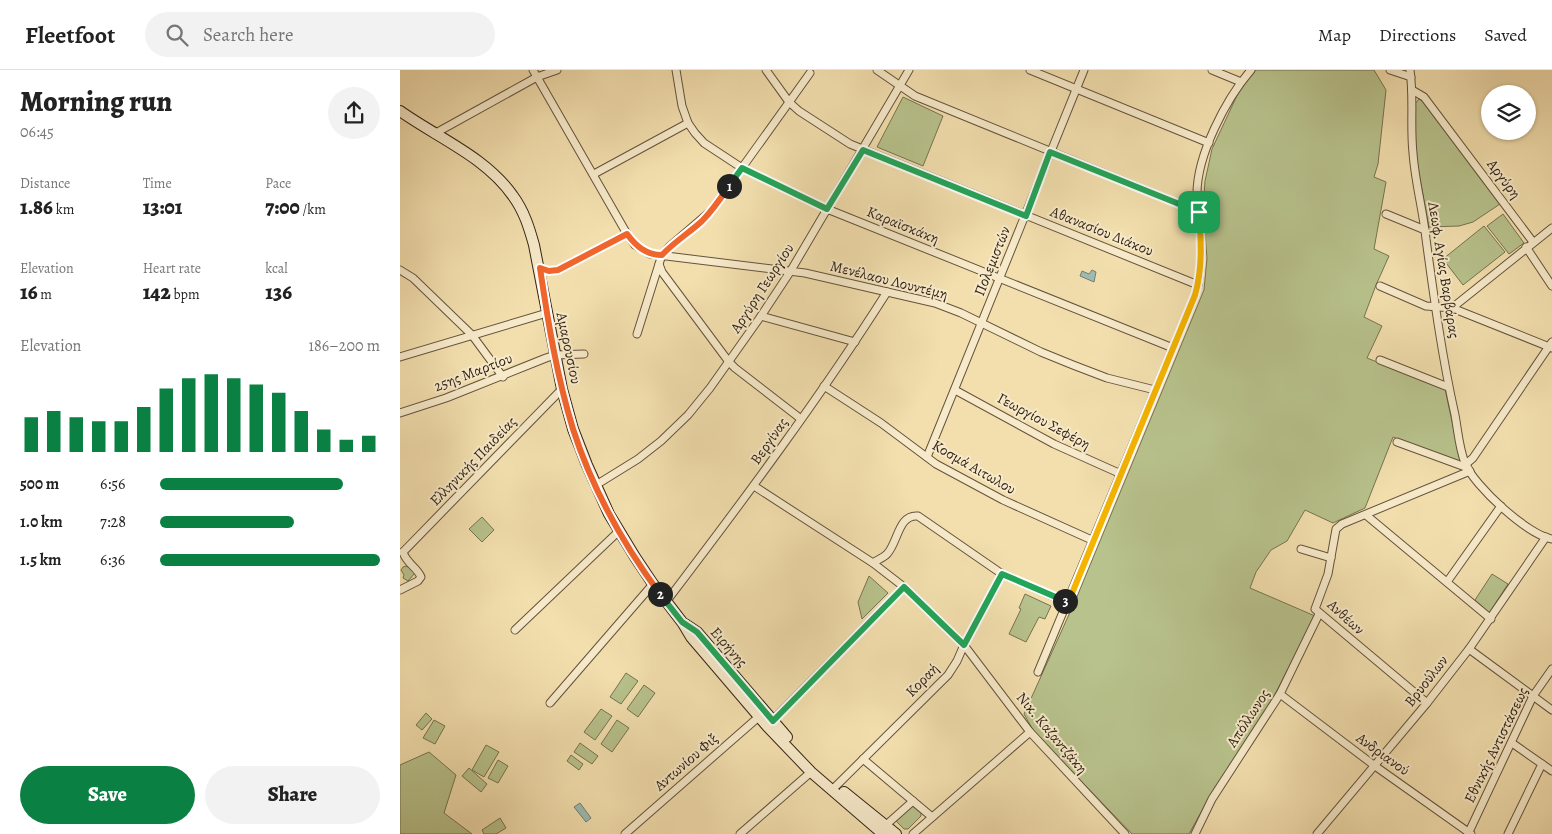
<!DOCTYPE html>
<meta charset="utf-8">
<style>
:root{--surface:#fff;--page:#f2f2f2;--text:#222;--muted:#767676;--line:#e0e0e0;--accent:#0b8043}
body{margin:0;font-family:Alegreya,serif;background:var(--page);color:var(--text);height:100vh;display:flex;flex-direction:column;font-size:19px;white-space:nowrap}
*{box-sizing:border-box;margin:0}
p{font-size:16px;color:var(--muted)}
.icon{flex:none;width:28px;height:28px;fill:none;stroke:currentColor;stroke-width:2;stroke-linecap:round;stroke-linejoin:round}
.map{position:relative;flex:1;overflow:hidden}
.details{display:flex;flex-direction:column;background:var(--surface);width:400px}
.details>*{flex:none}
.tools{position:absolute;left:1081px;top:15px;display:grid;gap:10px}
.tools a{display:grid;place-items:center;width:55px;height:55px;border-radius:50%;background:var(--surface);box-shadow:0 1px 4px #0004;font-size:25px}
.pin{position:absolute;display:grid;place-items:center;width:42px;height:42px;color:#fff;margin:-21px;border-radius:10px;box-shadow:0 2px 8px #0006}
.km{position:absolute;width:25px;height:25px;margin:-12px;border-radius:50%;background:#222;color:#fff;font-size:14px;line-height:25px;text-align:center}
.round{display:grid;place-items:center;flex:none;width:52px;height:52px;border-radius:26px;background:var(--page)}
.overview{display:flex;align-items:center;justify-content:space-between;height:85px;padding:0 20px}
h1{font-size:28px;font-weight:800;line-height:38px}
.figures{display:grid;grid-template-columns:repeat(3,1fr);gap:8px;height:85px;padding:5px 20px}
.figures div{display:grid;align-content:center}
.figures b{font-size:21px;font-weight:800}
.figures small{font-size:14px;font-weight:400}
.figures p{font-size:14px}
.chart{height:140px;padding:10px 20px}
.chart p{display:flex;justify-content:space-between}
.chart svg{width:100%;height:90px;margin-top:5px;stroke:var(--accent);stroke-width:6}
.primary-button{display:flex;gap:10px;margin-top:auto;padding:10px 20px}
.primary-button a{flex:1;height:58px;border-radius:30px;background:var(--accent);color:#fff;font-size:20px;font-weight:800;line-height:58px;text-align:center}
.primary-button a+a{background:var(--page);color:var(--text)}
ul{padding:0 20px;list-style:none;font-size:16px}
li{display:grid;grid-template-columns:80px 60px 1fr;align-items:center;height:38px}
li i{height:12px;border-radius:6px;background:var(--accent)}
header{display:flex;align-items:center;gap:30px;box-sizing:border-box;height:70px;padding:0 25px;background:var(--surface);border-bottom:1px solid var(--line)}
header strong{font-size:24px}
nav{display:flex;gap:28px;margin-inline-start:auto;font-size:18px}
.search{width:350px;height:45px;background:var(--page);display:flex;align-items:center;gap:12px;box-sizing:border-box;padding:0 18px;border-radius:28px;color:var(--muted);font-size:19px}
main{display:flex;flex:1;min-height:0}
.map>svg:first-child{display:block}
.green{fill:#b8c28c;stroke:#767351}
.water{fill:#9dbcb2;stroke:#737f74}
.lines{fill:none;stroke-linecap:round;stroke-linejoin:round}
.street-casing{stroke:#64533c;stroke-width:9}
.secondary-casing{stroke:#342416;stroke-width:12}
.street{stroke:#f7eaca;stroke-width:7}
.secondary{stroke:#f7eaca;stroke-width:10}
.split-1-casing{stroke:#fff;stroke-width:10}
.split-2-casing{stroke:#fff;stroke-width:10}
.split-3-casing{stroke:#fff;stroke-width:10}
.split-4-casing{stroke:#fff;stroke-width:10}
.split-1{stroke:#22a559;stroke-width:6}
.split-2{stroke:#f0652b;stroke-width:6}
.split-3{stroke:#22a559;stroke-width:6}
.split-4{stroke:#f5b400;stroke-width:6}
.labels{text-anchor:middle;stroke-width:4;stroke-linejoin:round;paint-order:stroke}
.street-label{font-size:15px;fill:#342416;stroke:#f7eaca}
</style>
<header>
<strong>Fleetfoot</strong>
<div class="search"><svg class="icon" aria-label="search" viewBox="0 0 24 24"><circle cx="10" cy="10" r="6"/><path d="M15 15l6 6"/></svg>Search here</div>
<nav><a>Map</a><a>Directions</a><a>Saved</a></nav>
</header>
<main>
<section class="details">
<div class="overview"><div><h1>Morning run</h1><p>06:45</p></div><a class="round"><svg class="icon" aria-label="share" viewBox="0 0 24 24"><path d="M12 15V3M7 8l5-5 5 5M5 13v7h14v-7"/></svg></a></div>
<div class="figures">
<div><p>Distance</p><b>1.86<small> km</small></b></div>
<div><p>Time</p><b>13:01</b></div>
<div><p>Pace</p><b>7:00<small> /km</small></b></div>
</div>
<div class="figures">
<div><p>Elevation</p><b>16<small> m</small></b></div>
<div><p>Heart rate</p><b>142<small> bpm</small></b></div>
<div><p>kcal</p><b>136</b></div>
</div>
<div class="chart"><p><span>Elevation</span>186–200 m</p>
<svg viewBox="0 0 160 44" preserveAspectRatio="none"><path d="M5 44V27M15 44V24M25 44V27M35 44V29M45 44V29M55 44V22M65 44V13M75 44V8M85 44V6M95 44V8M105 44V11M115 44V15M125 44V24M135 44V33M145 44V38M155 44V36"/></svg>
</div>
<ul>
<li><b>500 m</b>6:56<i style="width:83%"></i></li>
<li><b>1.0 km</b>7:28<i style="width:61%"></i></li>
<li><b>1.5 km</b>6:36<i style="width:100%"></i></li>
</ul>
<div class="primary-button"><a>Save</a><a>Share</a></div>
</section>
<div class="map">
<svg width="1152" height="764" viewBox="0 0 1152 764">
<rect width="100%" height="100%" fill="#f3dfae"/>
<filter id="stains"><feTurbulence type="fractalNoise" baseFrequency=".004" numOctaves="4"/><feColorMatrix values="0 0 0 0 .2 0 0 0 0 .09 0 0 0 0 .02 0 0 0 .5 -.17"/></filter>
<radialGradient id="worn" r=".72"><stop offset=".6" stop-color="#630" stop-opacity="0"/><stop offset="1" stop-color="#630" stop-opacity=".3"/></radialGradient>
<g class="green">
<polygon points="856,0 974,0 986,20 978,94 974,107 986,112 974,179 989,186 976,215 964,247 982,256 967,288 1045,319 1061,393 993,367 965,438 933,453 905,440 887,471 871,480 856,502 850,518 915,546 871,632 844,677 815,717 789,764 732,764 634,662 624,644 676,529 804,220 807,188 803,139 805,111 812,79 841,17"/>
<polygon points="503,27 543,46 523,96 477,77"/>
<polygon points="1019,29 1023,31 1100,134 1073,152 1059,156 1029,157 1015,82 1015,34"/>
<polygon points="1103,144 1124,173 1109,184 1087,156"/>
<polygon points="1084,156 1105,182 1063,215 1043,189"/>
<polygon points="82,447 94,460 82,472 69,459"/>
<polygon points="6,496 14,500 15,503 8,511 3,508 4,505 1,500 3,497"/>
<polygon points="1092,504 1108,514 1089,543 1075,530"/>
<polygon points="469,506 488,523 462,549 458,532"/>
<polygon points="625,524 651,536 645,549 639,547 626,572 609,564 621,539 619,538"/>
<polygon points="226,603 238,611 221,634 210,627"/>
<polygon points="244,615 255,623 238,647 227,639"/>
<polygon points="201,639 212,646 195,670 184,662"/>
<polygon points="26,643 32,649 22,660 16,655"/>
<polygon points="34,650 45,656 35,674 23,668"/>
<polygon points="217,650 229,658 212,682 201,674"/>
<polygon points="180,673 198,686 192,694 174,682"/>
<polygon points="86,675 99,682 84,707 72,700"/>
<polygon points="29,682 56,705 44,743 72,764 0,764 0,695"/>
<polygon points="171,685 183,694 179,700 167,691"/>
<polygon points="98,690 108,696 98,713 88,708"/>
<polygon points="69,698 87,714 81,722 62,706"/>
<polygon points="511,735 521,743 521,746 508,759 504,759 495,750"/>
<polygon points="100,748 106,758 96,764 84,764 82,760"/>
</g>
<g class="water">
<polygon points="692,200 696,202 694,212 680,206 682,201 689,204"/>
<polygon points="180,733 191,748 186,752 174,737"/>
</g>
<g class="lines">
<g class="street-casing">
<g id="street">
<polyline points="133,0 227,164 235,175 250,184 405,203 535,233 561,243 641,282 673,295 707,308 755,320"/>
<polyline points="276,0 282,36 288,53 295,63 304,73 342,98 427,139 773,278"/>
<polyline points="366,0 389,32 399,41 450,74 798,215"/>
<polyline points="477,0 515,26 799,142"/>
<polyline points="630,0 809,73"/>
<polyline points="812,0 841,12"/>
<polyline points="990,0 1011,7"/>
<path d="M1010,0C1014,28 1010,55 1013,83C1015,112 1023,140 1026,169C1034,228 1042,287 1055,345C1058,361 1059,378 1065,393C1074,416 1128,465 1152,469"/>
<polyline points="1012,20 1024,27 1133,172"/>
<polyline points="34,64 137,7 157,0"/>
<polyline points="194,104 288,53"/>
<polyline points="986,144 1025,160"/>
<polyline points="1126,177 1152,216"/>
<polyline points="140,198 149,201 158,200 227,164"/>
<polyline points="0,200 13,208 72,265 103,307"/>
<polyline points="980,216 1026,236 1052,238 1152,278"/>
<polyline points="1052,238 1152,158"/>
<polyline points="361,246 455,272"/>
<polyline points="237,264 259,194"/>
<polyline points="0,287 147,243"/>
<polyline points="980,290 1048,317"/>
<polyline points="424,316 481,353 536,394 603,430 694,471"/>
<polyline points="555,320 654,374 721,404"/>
<polyline points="0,343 46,328 146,288 155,285 184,284"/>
<polyline points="401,349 335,298 329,292 262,202 259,194 262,185 269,177 311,141 410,3"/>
<polyline points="997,372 1068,398"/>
<polyline points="527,387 684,0"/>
<polyline points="1066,394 1073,388 1152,272"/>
<polyline points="196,415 238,389 261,371 288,345 310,318 361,246 390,202 509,0"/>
<path d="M354,416L473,493C477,490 483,488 487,484C498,473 498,444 518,446L602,504L668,533"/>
<polyline points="966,445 1091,549"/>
<polyline points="901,479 931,488"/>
<polyline points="3,482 162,319"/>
<polyline points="473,493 504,517 564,575 630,662 725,764"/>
<polyline points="1047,512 1101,436"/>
<path d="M0,520L18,511L21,507C17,497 6,493 3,482"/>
<path d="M266,532C343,431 419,329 487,222"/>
<polyline points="115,560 219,461"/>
<polyline points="1069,579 1152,640"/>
<path d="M638,602L795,225C803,198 801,172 799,145C799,138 797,132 797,126C796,86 826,29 851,0"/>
<polyline points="880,624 975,696 1071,764"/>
<polyline points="150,633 253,514"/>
<polyline points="1027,633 915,539 928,504 936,459 942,454 1070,401"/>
<polyline points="371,652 504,517"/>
<polyline points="1112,673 1152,701"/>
<polyline points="463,689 532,747"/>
<polyline points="436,716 548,605 557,591 564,575 602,504"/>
<polyline points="486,755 513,731"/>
<polyline points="225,764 362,644"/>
<polyline points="340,764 411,702"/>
<polyline points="513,764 630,662"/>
<polyline points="795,764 812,729 880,624 919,544"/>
<polyline points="917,764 1027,633 1069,579 1146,467"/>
<polyline points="1068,764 1133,626 1152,599"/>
<polyline points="1108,764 1142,694"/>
</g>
</g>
<g class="secondary-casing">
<g id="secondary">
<path d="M0,41C38,68 86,87 113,126C124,141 129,157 134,175L162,319L173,359L187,395L209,444L235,487L253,514L282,552L291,567L367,656L411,702L483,764"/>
<polyline points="285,554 297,562 387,667"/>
<polyline points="444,722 496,764"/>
</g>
</g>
<use href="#street" class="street"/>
<use href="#secondary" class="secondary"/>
</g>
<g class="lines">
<g class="split-1-casing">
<polyline id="split-1" points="329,116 342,98 427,139 463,80 626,146 650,82 799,142"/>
</g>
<g class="split-2-casing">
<path id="split-2" d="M260,524C223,474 192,418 173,359C157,307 148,252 140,198L149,201L158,200L227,164C236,176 246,185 262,185C274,172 289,163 302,151C312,141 321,128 329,116"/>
</g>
<g class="split-3-casing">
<polyline id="split-3" points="260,524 282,552 297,562 373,651 504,517 564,575 602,504 665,531"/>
</g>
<g class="split-4-casing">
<path id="split-4" d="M665,531L668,533L795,225C803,197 801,170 799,142"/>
</g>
<use href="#split-1" class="split-1"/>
<use href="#split-2" class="split-2"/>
<use href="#split-3" class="split-3"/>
<use href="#split-4" class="split-4"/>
</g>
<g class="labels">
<g class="street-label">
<text transform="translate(1104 109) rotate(53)" y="5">Αργύρη</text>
<text transform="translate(503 155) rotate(22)" y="5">Καραϊσκάκη</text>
<text transform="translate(702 161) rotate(22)" y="5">Αθανασίου Διάκου</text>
<text transform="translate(592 191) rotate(-68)" y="5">Πολεμιστών</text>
<text transform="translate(1044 200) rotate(81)" y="5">Λεωφ. Αγίας Βαρβάρας</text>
<text transform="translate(489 210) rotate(14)" y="5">Μενέλαου Λουντέμη</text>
<text transform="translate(362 218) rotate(-57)" y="5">Αργύρη Γεωργίου</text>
<text transform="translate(169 278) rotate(78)" y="5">Αμαρουσίου</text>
<text transform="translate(73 302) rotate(-21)" y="5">25ης Μαρτίου</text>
<text transform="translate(644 351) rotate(28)" y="5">Γεωργίου Σεφέρη</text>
<text transform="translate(369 371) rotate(-55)" y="5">Βεργίνας</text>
<text transform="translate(73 391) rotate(-46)" y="5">Ελληνικής Παιδείας</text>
<text transform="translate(574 397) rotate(30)" y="5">Κοσμά Αιτωλου</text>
<text transform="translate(946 547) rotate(42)" y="5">Ανθέων</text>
<text transform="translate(329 577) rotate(49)" y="5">Ειρήνης</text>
<text transform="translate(522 610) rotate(-46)" y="5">Κοραή</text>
<text transform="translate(1026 611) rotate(-52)" y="5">Βρυούλων</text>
<text transform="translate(848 648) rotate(-57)" y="5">Απόλλωνος</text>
<text transform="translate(652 663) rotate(50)" y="5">Νικ. Καζαντζάκη</text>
<text transform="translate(1096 675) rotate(-64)" y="5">Εθνικής Αντιστάσεως</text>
<text transform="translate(983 684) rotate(36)" y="5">Ανδριανού</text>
<text transform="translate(286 692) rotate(-41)" y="5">Αντωνίου Φιξ</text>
</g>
</g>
<rect width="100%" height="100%" filter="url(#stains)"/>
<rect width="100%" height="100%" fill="url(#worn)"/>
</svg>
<div class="tools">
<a><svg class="icon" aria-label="layers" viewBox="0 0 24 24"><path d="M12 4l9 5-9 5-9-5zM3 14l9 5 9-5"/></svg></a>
</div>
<div class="pin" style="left:799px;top:142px;background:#1e9e55"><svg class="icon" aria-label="arrive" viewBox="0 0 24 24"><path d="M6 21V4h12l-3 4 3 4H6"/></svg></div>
<b class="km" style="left:329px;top:116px">1</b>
<b class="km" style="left:260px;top:524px">2</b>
<b class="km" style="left:665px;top:531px">3</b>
</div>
</main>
